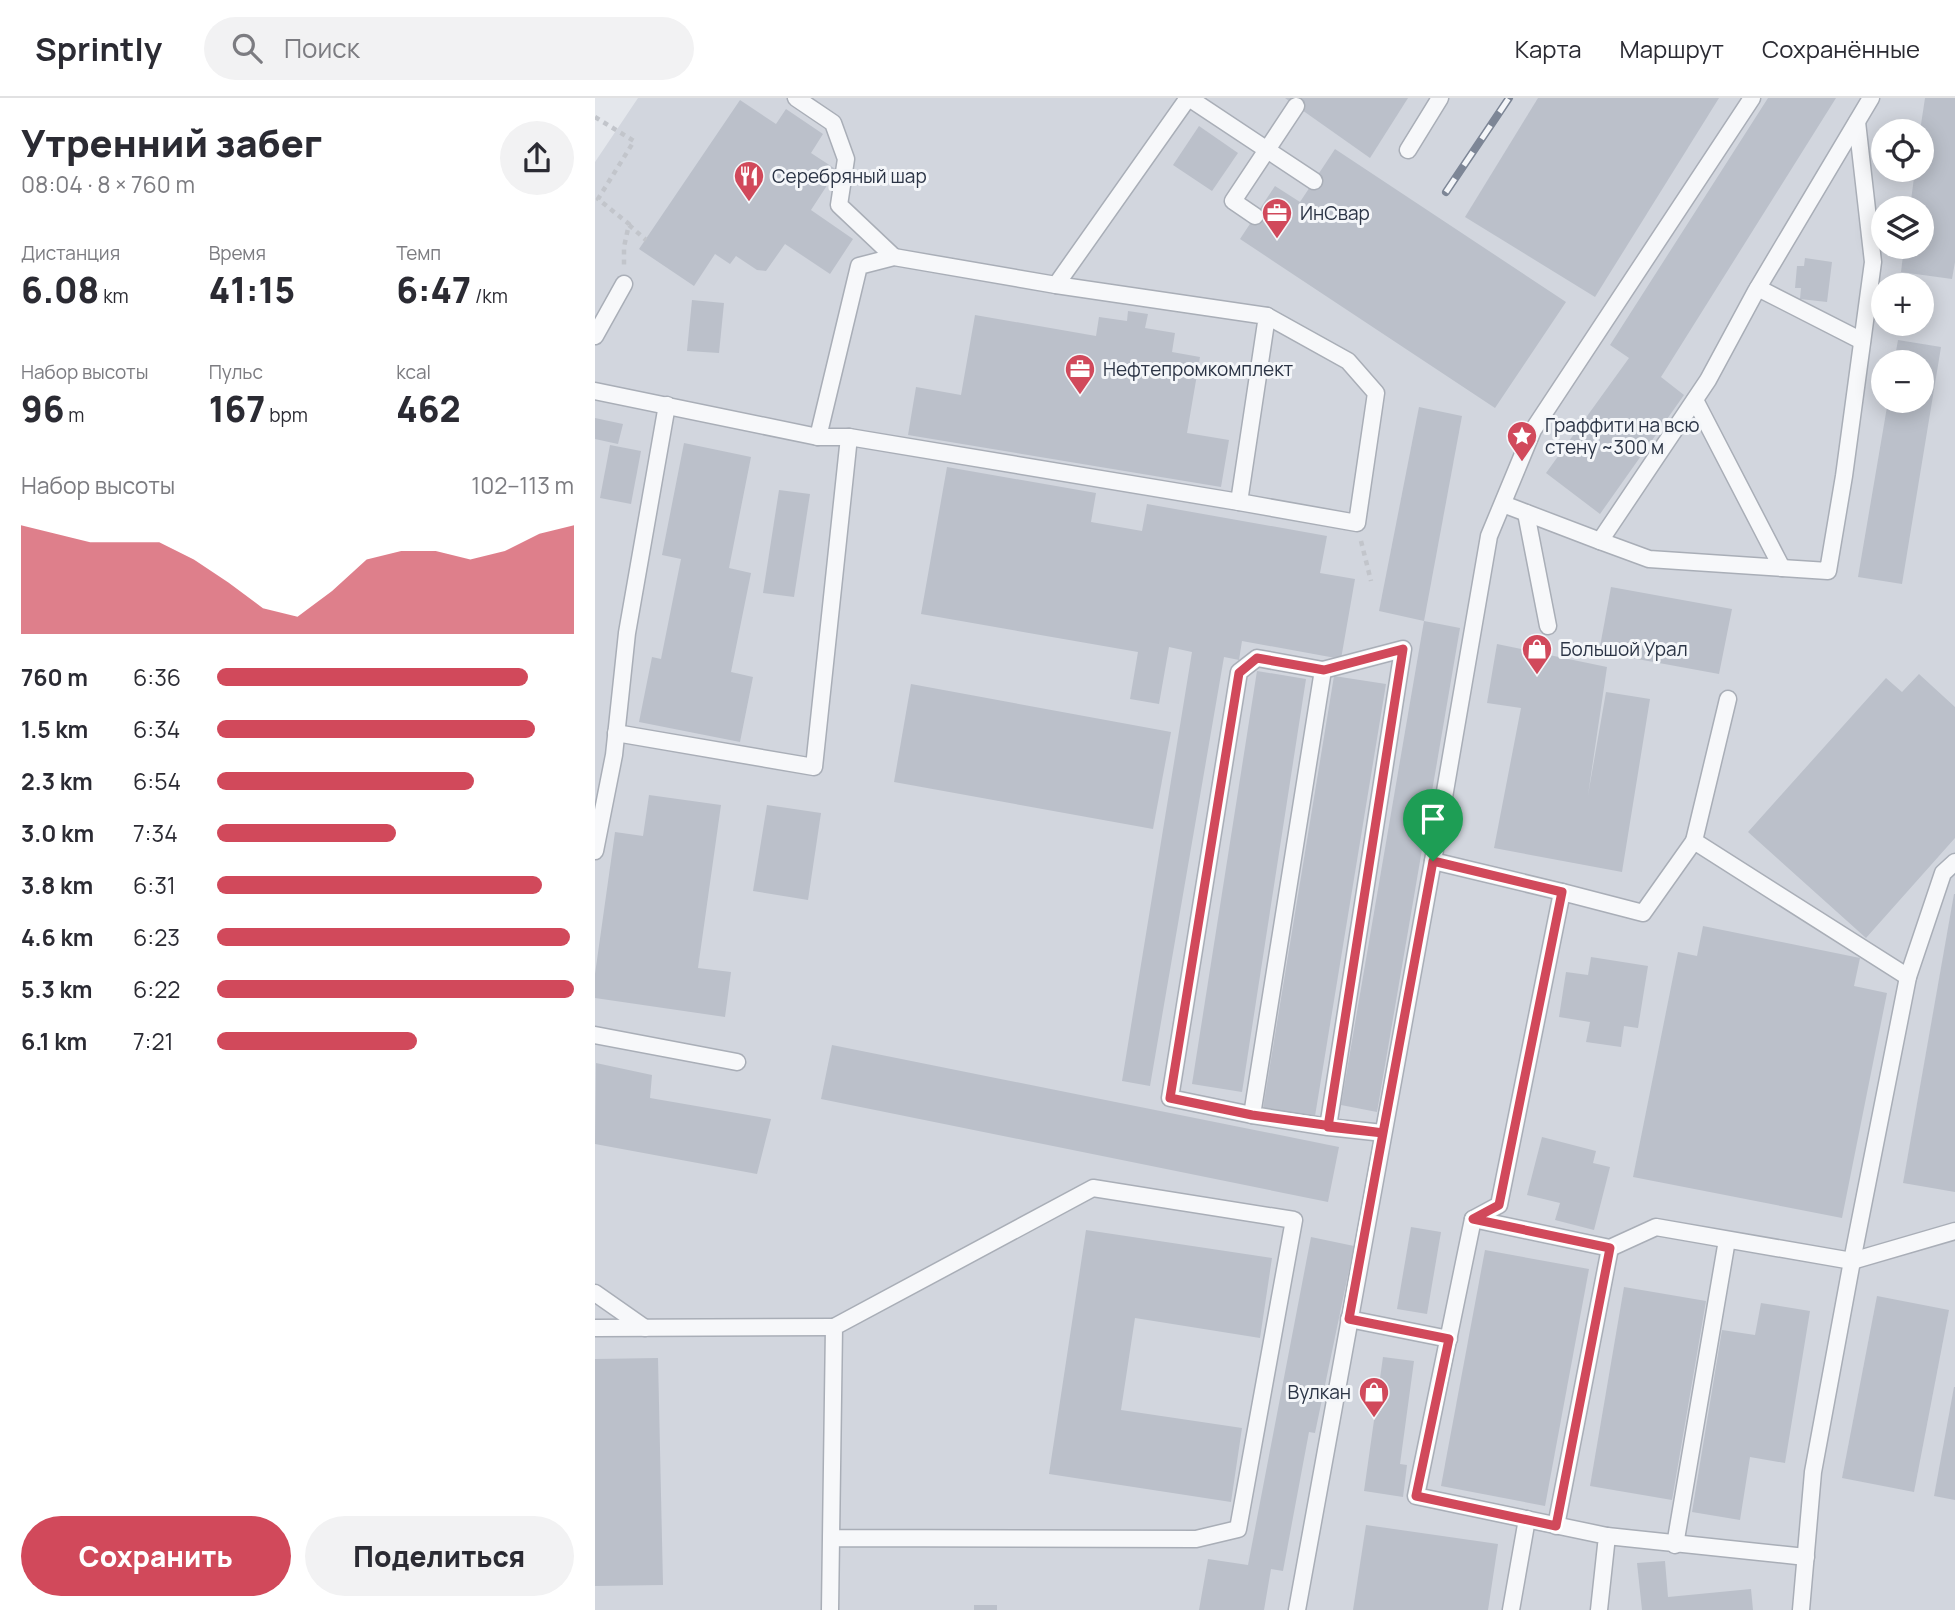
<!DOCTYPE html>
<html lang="ru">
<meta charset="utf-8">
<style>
:root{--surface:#fff;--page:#f2f2f3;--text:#2b2b33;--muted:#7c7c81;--line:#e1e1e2;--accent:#d1495b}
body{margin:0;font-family:Manrope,sans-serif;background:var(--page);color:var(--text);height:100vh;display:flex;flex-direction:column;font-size:26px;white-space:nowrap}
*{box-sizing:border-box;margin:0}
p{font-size:23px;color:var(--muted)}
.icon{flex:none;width:38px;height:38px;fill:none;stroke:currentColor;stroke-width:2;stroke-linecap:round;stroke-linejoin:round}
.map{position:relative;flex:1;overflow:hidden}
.sheet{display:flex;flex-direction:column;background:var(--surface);width:595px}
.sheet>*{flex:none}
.fabs{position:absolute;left:1276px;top:21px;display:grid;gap:14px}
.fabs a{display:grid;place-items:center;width:63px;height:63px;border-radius:50%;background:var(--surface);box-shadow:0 4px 18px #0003;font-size:35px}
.pin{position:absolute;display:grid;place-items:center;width:60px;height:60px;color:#fff;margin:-72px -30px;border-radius:50% 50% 50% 0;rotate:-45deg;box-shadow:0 0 7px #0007}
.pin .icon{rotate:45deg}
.round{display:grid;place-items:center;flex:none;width:74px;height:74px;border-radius:37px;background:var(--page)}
.head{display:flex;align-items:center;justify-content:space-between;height:119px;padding:0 21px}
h1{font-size:38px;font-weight:800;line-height:52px}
.metrics{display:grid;grid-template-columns:repeat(3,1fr);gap:10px;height:119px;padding:7px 21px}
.metrics div{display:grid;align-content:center}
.metrics b{font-size:35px;font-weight:800}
.metrics small{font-size:19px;font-weight:400}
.metrics p{font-size:19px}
.chart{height:196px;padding:14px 21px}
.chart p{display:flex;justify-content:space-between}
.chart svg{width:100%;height:126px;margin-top:7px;fill:var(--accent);opacity:.7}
.action{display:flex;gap:14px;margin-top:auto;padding:14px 21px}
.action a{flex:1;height:80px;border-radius:42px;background:var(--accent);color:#fff;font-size:28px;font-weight:800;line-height:80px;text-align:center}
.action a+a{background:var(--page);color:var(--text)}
ul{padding:0 21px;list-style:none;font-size:23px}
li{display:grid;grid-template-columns:112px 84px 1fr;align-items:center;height:52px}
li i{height:18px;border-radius:9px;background:var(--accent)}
header{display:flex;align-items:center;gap:42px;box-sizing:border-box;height:98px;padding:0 35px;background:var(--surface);border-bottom:2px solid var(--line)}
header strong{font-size:33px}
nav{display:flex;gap:38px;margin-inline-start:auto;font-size:24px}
.search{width:490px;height:63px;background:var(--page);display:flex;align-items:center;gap:18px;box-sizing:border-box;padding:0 24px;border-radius:38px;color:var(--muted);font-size:26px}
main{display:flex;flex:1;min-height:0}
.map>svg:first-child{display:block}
.built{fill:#d2d6de;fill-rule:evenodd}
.building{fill:#bbc0ca}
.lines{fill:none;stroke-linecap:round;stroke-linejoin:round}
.service-casing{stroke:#a9aeb7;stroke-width:19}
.path{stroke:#c2c5cb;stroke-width:4.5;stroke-dasharray:5 5;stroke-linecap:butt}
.service{stroke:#f7f8fa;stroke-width:16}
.rail-casing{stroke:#7d8696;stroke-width:8}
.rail{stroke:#f4f6f9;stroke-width:5;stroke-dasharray:16;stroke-linecap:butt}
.route-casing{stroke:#fff;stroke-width:14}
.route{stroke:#d1495b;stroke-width:9}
.labels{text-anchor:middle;stroke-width:6;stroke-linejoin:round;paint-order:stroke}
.poi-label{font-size:19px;fill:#2b3445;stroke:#f4f6f9;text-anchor:start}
</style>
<header>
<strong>Sprintly</strong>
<div class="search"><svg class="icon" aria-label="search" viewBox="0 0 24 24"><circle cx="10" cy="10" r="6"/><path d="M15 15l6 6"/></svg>Поиск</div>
<nav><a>Карта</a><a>Маршрут</a><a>Сохранённые</a></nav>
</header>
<main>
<section class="sheet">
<div class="head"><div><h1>Утренний забег</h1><p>08:04 · 8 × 760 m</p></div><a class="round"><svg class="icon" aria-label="share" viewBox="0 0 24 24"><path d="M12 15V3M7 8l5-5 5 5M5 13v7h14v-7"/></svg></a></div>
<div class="metrics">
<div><p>Дистанция</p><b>6.08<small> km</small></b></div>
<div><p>Время</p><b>41:15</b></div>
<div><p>Темп</p><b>6:47<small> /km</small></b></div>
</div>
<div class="metrics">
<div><p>Набор высоты</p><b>96<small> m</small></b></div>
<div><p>Пульс</p><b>167<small> bpm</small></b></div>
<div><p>kcal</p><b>462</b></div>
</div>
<div class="chart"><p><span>Набор высоты</span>102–113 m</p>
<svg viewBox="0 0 160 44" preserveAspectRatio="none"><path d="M0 44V6L10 9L20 12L30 12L40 12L50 18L60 26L70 35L80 38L90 29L100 18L110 15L120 15L130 18L140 15L150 9L160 6V44z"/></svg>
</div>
<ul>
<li><b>760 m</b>6:36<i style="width:87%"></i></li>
<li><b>1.5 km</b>6:34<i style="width:89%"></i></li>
<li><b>2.3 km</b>6:54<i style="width:72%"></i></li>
<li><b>3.0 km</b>7:34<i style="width:50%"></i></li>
<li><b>3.8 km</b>6:31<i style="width:91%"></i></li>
<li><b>4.6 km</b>6:23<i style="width:99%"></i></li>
<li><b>5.3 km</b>6:22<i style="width:100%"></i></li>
<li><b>6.1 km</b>7:21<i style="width:56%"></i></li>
</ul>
<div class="action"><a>Сохранить</a><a>Поделиться</a></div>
</section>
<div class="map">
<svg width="1360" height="1512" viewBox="0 0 1360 1512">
<rect width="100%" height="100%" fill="#e4e7ec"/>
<path class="built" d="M43,0H1360V1512H0V64ZM1288,33H1326V72H1288ZM1288,110H1326V149H1288ZM1288,187H1326V226H1288ZM1288,264H1326V303H1288Z"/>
<g class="building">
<polygon points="690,0 813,0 775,60"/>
<polygon points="943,0 1124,0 1000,199 870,119"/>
<polygon points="1173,0 1241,0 1066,279 1089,297 1005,416 951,375 1034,260 1015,247"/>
<polygon points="1330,0 1360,0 1360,164 1357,181 1306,174 1309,149 1326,149 1326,110 1315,110 1320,72 1326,72 1325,33"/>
<polygon points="145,2 181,26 191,11 228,36 216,55 242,72 216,112 258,141 235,176 190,146 171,173 162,172 141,158 135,166 120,156 99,188 44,151"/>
<polygon points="604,28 643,55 617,93 578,67"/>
<polygon points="740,51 971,204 900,310 645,141 680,88 705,104"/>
<polygon points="1210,160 1237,164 1232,204 1205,201 1206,190 1200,190 1202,168 1209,168"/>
<polygon points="97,202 129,205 124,255 92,253"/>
<polygon points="533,213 553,216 550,230 580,235 577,254 605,259 592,335 634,342 626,389 313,337 321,289 366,297 380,217 501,238 504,219 532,223"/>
<polygon points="1303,242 1346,249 1307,486 1263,479 1293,303 1326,303 1326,264 1299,264"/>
<polygon points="824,309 867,318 829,523 784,513"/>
<polygon points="0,320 28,326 23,346 0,341"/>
<polygon points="89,345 156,359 134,470 156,475 136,574 158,579 145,644 44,624 57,559 66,561 86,461 67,457"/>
<polygon points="15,347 46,353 36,406 5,400"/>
<polygon points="352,369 501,395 496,424 547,433 552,406 732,438 725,475 760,481 746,561 647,543 644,562 629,559 555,988 527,983 597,554 574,549 564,606 535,601 543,554 326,516"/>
<polygon points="184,392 215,396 199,499 168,495"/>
<polygon points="1016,489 1137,511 1124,576 1004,554"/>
<polygon points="829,523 865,530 782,1014 746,1007"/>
<polygon points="902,546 1012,569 993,697 1011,594 1055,601 1027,774 899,750 926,610 892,605"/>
<polygon points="662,573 711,581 647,994 597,986"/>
<polygon points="1324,576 1360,609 1360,740 1271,840 1153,734 1291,580 1307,594"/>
<polygon points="739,578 791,586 720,1018 668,1010"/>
<polygon points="316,586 576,634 558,731 299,684"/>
<polygon points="54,697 126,707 103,870 136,874 130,919 0,900 0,876 20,734 48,738"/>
<polygon points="172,707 226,715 213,802 158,793"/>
<polygon points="1359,796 1360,796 1360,1094 1308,1085"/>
<polygon points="1108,828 1265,860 1259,888 1292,895 1247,1120 1038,1079 1083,854 1102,858"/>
<polygon points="996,859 1053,868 1043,930 1029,928 1026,949 991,944 995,924 964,919 971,874 993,877"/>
<polygon points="237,947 744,1049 733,1104 226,1001"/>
<polygon points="1,965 57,977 55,1000 176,1021 162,1076 0,1046"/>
<polygon points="947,1039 1001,1053 998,1065 1015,1069 999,1132 960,1122 965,1105 932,1097"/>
<polygon points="816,1129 846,1134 832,1216 802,1211"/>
<polygon points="491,1132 677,1160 665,1240 540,1220 526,1312 647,1330 636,1404 454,1376"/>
<polygon points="716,1139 759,1148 720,1335 714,1334 688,1473 676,1471 669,1512 604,1512 613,1461 653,1467"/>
<polygon points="890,1152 994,1171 950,1408 846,1388"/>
<polygon points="1029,1189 1111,1203 1077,1402 995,1388"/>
<polygon points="1282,1198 1354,1212 1319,1394 1247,1380"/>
<polygon points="1166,1205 1215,1213 1190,1365 1155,1359 1145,1422 1097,1414 1127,1232 1160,1237"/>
<polygon points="788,1259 819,1263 805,1366 812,1367 808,1399 769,1393"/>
<polygon points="63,1260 68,1487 0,1488 0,1261"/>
<polygon points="1359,1289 1360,1289 1360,1402 1339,1398"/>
<polygon points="771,1427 903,1446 893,1512 758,1512"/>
<polygon points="1070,1463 1073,1499 1156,1491 1158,1512 1047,1512 1042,1465"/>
<rect x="379" y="1507" width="23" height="5"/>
</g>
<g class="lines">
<g class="service-casing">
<g id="service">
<polyline points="201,0 238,25 251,61 244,107 299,159"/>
<polyline points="594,0 719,83"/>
<polyline points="813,52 845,0"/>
<polyline points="660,118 638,103 701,8"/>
<polyline points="1163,190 1267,243"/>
<polyline points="0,238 29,186"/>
<polyline points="0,293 223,339 254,339 644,404 672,218 461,187"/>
<polyline points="1100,302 1187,470"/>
<polyline points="223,339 264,168 299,159 461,187 593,0"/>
<polyline points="644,404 762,425 781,295 753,263 672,218"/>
<polyline points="908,406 1005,443 1113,282 1161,193 1276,0"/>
<polyline points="931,415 953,528"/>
<polyline points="1005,443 1054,461 1233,473 1249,378 1278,164 1262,24"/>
<polyline points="21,635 219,669 254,339"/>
<polyline points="1099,743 1133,601"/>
<polyline points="0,753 19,657 32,535 72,307"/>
<polyline points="838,763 967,794"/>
<polyline points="0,937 142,964"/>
<polyline points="657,1017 575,1000 644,574 662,560 728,572"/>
<polyline points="733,1029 657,1017 728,572 808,551 733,1029 788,1035"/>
<polyline points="878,1121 1015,1150 1061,1129 1257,1163 1360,1133"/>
<polyline points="0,1195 50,1230"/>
<polyline points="754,1221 854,1241"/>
<polyline points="0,1230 239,1229"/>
<polyline points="961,1428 1015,1150"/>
<polyline points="1012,1438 1211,1459"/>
<polyline points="1080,1447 1132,1142"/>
<polyline points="235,1512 236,1440 601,1441 643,1431 699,1122 498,1090 239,1229 236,1440"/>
<polyline points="702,1512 838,763 894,438 938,332 1157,0"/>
<polyline points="916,1512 932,1421"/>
<polyline points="1004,1512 1012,1438 821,1398 878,1121 904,1107 967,794 1048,815 1099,743 1313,879"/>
<polyline points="1206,1512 1218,1374 1257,1163 1313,879 1348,775 1360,764"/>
</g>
</g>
<g class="path">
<polyline points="0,19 39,43 3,101 34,126 29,149 29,168"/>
<polyline points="34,127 51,142"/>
<polyline points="766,443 776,483"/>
</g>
<use href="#service" class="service"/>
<g class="rail-casing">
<polyline id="rail" points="851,94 914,0"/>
</g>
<use href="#rail" class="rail"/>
</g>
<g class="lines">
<g class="route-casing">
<polyline id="route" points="838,763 788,1035 657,1017 575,1000 644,575 662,560 729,572 808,551 733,1029 788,1035 754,1221 854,1241 821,1398 961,1428 1015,1150 878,1121 904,1107 967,794 838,763"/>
</g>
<use href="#route" class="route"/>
</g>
<defs>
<g id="restaurant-pin" transform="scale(1.575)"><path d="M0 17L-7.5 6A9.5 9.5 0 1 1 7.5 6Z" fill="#d1495b" stroke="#f4f6f9"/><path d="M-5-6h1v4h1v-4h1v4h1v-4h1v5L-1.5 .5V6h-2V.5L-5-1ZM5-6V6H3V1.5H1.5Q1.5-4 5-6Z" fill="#fff"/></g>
<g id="office-pin" transform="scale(1.575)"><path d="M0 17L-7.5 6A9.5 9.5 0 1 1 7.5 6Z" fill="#d1495b" stroke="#f4f6f9"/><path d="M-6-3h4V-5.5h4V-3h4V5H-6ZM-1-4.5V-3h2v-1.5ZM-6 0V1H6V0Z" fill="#fff"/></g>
<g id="sight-pin" transform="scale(1.575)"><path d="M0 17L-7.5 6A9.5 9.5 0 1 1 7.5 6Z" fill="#d1495b" stroke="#f4f6f9"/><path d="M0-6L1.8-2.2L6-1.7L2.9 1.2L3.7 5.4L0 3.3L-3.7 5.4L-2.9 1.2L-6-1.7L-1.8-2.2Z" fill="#fff"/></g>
<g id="shop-pin" transform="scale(1.575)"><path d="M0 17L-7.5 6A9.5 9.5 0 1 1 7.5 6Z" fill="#d1495b" stroke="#f4f6f9"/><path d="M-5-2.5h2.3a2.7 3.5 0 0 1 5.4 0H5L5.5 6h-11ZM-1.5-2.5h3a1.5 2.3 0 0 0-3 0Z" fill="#fff"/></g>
</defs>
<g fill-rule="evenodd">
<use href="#restaurant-pin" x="154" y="78"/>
<use href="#office-pin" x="682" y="115"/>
<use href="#office-pin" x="485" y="271"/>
<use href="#sight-pin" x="927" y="338"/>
<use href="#shop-pin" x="942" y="551"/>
<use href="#shop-pin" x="779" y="1294"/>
</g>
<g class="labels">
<g class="poi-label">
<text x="177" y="85">Серебряный шар</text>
<text x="705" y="122">ИнСвар</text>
<text x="508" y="278">Нефтепромкомплект</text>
<text x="950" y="334">Граффити на всю<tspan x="950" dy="22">стену ~300 м</tspan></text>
<text x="965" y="558">Большой Урал</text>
<text x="756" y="1301" text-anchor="end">Вулкан</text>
</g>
</g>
</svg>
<div class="fabs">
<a><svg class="icon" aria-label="locate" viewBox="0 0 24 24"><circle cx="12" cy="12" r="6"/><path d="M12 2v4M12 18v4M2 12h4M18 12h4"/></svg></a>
<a><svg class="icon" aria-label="layers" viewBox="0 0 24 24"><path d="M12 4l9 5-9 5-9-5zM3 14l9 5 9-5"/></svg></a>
<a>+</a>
<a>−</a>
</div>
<div class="pin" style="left:838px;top:763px;background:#1e9e55"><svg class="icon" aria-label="arrive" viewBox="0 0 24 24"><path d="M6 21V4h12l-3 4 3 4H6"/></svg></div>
</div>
</main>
